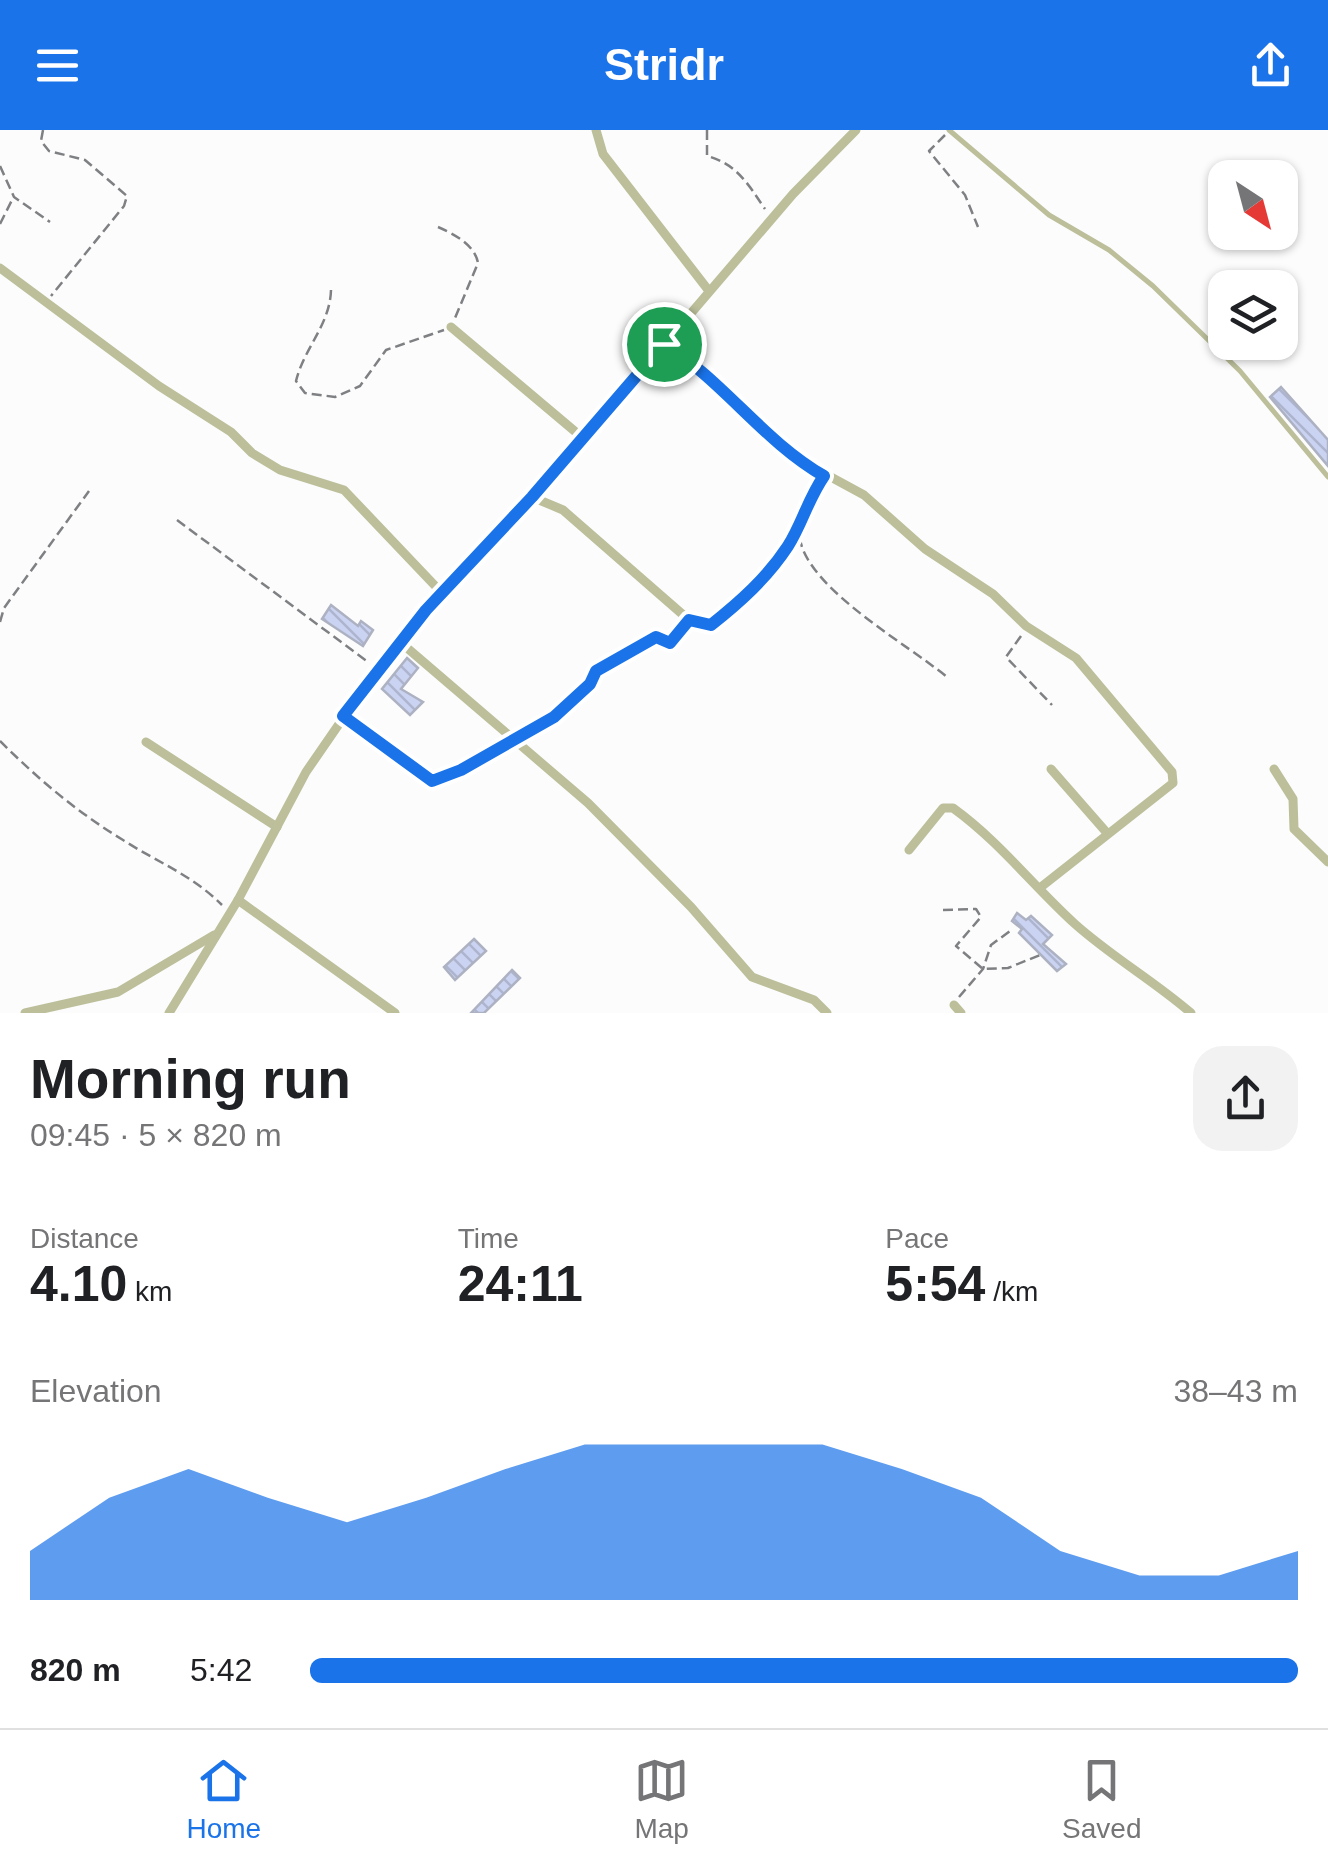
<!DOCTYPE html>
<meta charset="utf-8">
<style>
:root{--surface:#fff;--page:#f2f2f2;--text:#202124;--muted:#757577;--line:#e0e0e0;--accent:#1a73e8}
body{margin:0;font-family:Helvetica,sans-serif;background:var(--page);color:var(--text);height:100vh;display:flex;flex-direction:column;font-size:38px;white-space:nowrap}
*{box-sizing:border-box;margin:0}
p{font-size:32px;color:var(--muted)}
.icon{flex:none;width:55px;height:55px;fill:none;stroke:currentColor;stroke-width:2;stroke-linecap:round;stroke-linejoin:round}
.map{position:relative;height:883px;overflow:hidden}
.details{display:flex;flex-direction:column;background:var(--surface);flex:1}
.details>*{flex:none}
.needle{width:65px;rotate:144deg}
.controls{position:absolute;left:1208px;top:30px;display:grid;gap:20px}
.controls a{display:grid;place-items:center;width:90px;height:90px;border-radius:20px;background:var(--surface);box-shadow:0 2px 8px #0004;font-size:50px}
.pin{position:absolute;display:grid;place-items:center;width:85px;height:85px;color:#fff;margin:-42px;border:5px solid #fff;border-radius:50%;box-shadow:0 2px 10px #0007}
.round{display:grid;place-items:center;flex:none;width:105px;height:105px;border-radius:30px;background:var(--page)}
.head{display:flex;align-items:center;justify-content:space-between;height:170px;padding:0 30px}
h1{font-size:55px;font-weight:800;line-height:75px}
.metrics{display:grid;grid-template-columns:repeat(3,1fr);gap:15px;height:170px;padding:10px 30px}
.metrics div{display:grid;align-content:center}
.metrics b{font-size:50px;font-weight:800}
.metrics small{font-size:28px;font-weight:400}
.metrics p{font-size:28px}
.chart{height:280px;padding:20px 30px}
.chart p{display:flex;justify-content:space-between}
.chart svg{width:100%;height:180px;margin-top:10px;fill:var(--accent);opacity:.7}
ul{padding:0 30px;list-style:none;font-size:32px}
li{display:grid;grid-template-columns:160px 120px 1fr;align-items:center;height:75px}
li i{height:25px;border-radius:12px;background:var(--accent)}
header{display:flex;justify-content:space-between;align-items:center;height:130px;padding:0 30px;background:var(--accent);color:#fff;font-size:45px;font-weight:800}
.tab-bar{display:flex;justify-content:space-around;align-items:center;height:140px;border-top:2px solid var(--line);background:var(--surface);font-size:28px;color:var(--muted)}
.tab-bar a{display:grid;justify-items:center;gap:5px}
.tab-bar .on{color:var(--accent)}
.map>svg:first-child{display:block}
.building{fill:url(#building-back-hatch);stroke:#adb2c3;stroke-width:2.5}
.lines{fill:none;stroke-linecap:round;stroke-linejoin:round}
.path{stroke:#7f8083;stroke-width:2.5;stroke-dasharray:10 5;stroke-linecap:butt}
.service{stroke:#bcbf9a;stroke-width:5}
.minor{stroke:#bcbf9a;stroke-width:9}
.route-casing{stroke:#fff;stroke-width:20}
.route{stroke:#1a73e8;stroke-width:12}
</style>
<header><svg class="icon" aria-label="menu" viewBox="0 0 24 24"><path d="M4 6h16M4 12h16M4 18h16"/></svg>Stridr<svg class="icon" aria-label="share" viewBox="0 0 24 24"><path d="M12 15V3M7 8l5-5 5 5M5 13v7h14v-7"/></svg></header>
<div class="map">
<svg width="1328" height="883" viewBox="0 0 1328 883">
<defs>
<pattern id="building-back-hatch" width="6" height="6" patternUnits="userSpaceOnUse" patternTransform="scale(2.5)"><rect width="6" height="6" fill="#cbd3f2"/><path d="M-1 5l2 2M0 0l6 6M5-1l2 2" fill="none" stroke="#adb4ce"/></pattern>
</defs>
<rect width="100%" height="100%" fill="#fcfcfc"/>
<g class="building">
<polygon points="1281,257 1328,310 1328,336 1270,267"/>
<polygon points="331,475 358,496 361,491 373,500 363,516 322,489"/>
<polygon points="407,528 418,538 401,559 423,572 410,585 382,559"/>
<polygon points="1017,783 1026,790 1031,786 1052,805 1043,814 1066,834 1057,841 1019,803 1022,799 1012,791"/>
<polygon points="474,809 486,821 455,850 444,837"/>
<polygon points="512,840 520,848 484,883 471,883"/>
</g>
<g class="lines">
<g class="path">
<polyline points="43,0 41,11 49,21 85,30 127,66 124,76 51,166"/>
<path d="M707,0V26C737,34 748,54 765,79"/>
<polyline points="945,5 929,21 965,65 978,97"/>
<polyline points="0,36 14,67 50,92"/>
<polyline points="0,94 13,68"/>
<path d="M438,97C454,104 475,115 478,133L455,188"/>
<path d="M331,160C330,195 304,218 296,251L305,263L335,267L360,256L386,220L444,200"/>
<path d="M820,352C807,370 794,393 802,417C819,465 908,515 947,547"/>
<polyline points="177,390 368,532"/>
<polyline points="0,492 4,478 89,361"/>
<path d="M697,492L711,495C747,466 777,436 800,394"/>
<polyline points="1021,506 1006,527 1052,575"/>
<polyline points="352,592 432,651 440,651 505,614"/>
<path d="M526,605C574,575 602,527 656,507L669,513L684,499"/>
<path d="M0,611C38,649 77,682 123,710C157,732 192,745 222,775"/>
<polyline points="943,780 976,779 981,787 956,816 983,839 1008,838 1040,825"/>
<polyline points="959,867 983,839 991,815 1010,801"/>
</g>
<polyline class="service" points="949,0 1049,85 1109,120 1153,156 1240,241 1328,347"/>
<g class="minor">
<polyline points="596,0 603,24 709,161"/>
<polyline points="0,138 159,256 231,302 252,323 280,340 344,360 441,462"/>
<polyline points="451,197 584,309"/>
<polyline points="664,215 705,243 794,327 864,365 925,419 993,464 1026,496 1076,528 1172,642 1173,653 1041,757"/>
<polyline points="532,367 563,380 689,490"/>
<polyline points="399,511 588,673 691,777 752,847 814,870 827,883"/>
<polyline points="146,612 277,697"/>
<polyline points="1051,639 1107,703"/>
<polyline points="1274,639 1293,669 1294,699 1328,732"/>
<path d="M909,720L943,678H953C1000,712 1033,756 1075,794C1112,827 1154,851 1191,883"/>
<polyline points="238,770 395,883"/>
<polyline points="954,875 961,883"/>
<polyline points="25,883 118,862 214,805"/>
<polyline points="169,883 238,770 306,642 377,539 568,327 793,64 856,0"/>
</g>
</g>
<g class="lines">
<g class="route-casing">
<path id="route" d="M664,214C724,251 763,311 824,346C808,369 802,394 788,416C767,448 740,472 711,495L689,490L670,513L656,507L596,541L590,554L554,587L461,640L432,651L343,586L426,480L532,367Z"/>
</g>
<use href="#route" class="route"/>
</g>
</svg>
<div class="controls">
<a><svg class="needle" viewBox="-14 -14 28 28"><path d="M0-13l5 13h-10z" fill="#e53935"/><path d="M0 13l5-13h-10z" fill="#757577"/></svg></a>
<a><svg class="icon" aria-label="layers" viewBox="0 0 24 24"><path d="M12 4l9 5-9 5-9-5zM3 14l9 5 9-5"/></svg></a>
</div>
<div class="pin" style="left:664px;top:214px;background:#1e9e55"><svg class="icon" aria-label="arrive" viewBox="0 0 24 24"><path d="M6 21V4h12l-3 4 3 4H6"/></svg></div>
</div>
<section class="details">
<div class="head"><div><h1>Morning run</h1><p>09:45 · 5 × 820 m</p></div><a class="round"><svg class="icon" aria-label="share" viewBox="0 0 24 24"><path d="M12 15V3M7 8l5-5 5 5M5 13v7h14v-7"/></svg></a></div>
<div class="metrics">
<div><p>Distance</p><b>4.10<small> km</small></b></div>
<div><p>Time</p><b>24:11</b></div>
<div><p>Pace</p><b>5:54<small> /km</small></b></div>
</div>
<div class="chart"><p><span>Elevation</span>38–43 m</p>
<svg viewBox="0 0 160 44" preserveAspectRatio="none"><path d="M0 44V32L10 19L20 12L30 19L40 25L50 19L60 12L70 6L80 6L90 6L100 6L110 12L120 19L130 32L140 38L150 38L160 32V44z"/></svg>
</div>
<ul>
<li><b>820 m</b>5:42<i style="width:100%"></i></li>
</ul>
</section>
<nav class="tab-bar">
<a class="on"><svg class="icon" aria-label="home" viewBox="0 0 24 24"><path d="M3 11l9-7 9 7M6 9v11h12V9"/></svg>Home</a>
<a><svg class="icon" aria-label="map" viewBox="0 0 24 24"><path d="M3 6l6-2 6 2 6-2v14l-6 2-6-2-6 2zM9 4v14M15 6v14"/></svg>Map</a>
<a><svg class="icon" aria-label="saved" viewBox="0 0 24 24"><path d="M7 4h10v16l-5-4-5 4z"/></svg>Saved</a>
</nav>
